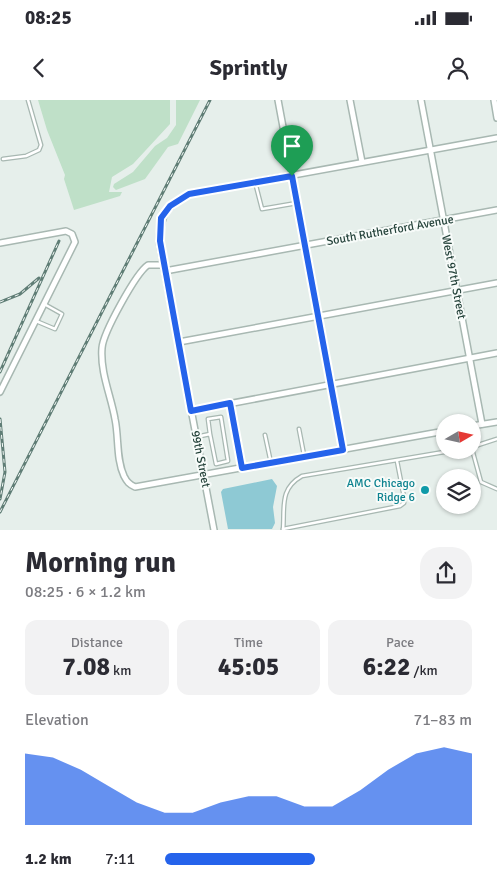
<!DOCTYPE html>
<meta charset="utf-8">
<style>
:root{--surface:#fff;--page:#f2f2f3;--text:#2b2b33;--muted:#7c7c81;--accent:#2563eb}
body{margin:0;font-family:Signika,sans-serif;background:var(--page);color:var(--text);height:100vh;display:flex;flex-direction:column;font-size:19px;white-space:nowrap}
*{box-sizing:border-box;margin:0}
p{font-size:16px;color:var(--muted)}
.icon{flex:none;width:28px;height:28px;fill:none;stroke:currentColor;stroke-width:2;stroke-linecap:round;stroke-linejoin:round}
.map{position:relative;height:430px;overflow:hidden}
.drawer{display:flex;flex-direction:column;background:var(--surface);flex:1}
.drawer>*{flex:none}
.needle{width:32px;rotate:81deg}
.tools{position:absolute;left:436px;top:314px;display:grid;gap:10px}
.tools a{display:grid;place-items:center;width:45px;height:45px;border-radius:50%;background:var(--surface);box-shadow:0 1px 4px #0004;font-size:25px}
.pin{position:absolute;display:grid;place-items:center;width:42px;height:42px;color:#fff;margin:-51px -21px;border-radius:50% 50% 50% 0;rotate:-45deg;box-shadow:0 0 5px #0007}
.pin .icon{rotate:45deg}
.round{display:grid;place-items:center;flex:none;width:52px;height:52px;border-radius:20px;background:var(--page)}
.head{display:flex;align-items:center;justify-content:space-between;height:85px;padding:0 25px}
h1{font-size:28px;font-weight:700;line-height:38px}
.stats{display:grid;grid-template-columns:repeat(3,1fr);gap:8px;height:85px;padding:5px 25px}
.stats div{display:grid;align-content:center;border-radius:12px;background:var(--page);text-align:center}
.stats b{font-size:25px;font-weight:700}
.stats small{font-size:14px;font-weight:400}
.stats p{font-size:14px}
.chart{height:140px;padding:10px 25px}
.chart p{display:flex;justify-content:space-between}
.chart svg{width:100%;height:90px;margin-top:5px;fill:var(--accent);opacity:.7}
ul{padding:0 25px;list-style:none;font-size:16px}
li{display:grid;grid-template-columns:80px 60px 1fr;align-items:center;height:38px}
li i{height:12px;border-radius:6px;background:var(--accent)}
.status{display:flex;justify-content:space-between;align-items:center;height:35px;padding:0 25px;background:var(--surface);direction:ltr}
.status svg{height:14px;fill:currentColor}
header{display:flex;justify-content:space-between;align-items:center;height:65px;padding:0 25px;background:var(--surface);font-size:22px;font-weight:700}
.map>svg:first-child{display:block}
.green{fill:#bfe0c8}
.water{fill:#8ec9d4}
.lines{fill:none;stroke-linecap:round;stroke-linejoin:round}
.service-casing{stroke:#a8b8b2;stroke-width:5}
.minor-casing{stroke:#a8b8b2;stroke-width:8}
.service{stroke:#fff;stroke-width:2.5}
.minor{stroke:#fff;stroke-width:5}
.rail-casing{stroke:#5f7d75;stroke-width:3}
.rail{stroke:#f7fbf9;stroke-width:1;stroke-dasharray:4;stroke-linecap:butt}
.route-casing{stroke:#fff;stroke-width:10}
.route{stroke:#2563eb;stroke-width:6}
.culture-dot{fill:#0f9aa8;stroke:#f7fbf9;stroke-width:2}
.labels{text-anchor:middle;stroke-width:4;stroke-linejoin:round;paint-order:stroke}
.street-label{font-size:12px;fill:#24423a;stroke:#f7fbf9}
.culture-label{font-size:12px;fill:#0d838f;stroke:#f7fbf9;text-anchor:end}
</style>
<div class="status"><b>08:25</b><svg viewBox="0 0 49 12"><path d="M0 12V9h3v3zM5 12V6h3v6zM10 12V3h3v9zM15 12V0h3v12zM26 1h20v11H26zM47 4h2v5h-2z"/></svg></div>
<header><svg class="icon" aria-label="back" viewBox="0 0 24 24"><path d="M15 5l-7 7 7 7"/></svg>Sprintly<svg class="icon" aria-label="person" viewBox="0 0 24 24"><circle cx="12" cy="8" r="4"/><path d="M4 21q1-7 8-7t8 7"/></svg></header>
<div class="map">
<svg width="497" height="430" viewBox="0 0 497 430">
<rect width="100%" height="100%" fill="#e6efeb"/>
<g class="green">
<polygon points="38,0 170,0 170,24 133,64 112,77 109,92 122,92 120,96 74,110 64,79 65,75 47,30"/>
<polygon points="176,0 200,0 178,44 168,47 145,79 116,90 113,87 114,84 133,72 155,46 167,38 176,25"/>
</g>
<polygon class="water" points="272,379 277,386 273,407 275,423 272,429 228,429 221,392 223,389"/>
<g class="lines">
<g class="service-casing">
<g id="service">
<polyline points="3,59 26,56 39,50 41,45 28,0"/>
<polyline points="255,82 262,109 297,103"/>
<polyline points="36,221 55,229 62,214 44,204"/>
<polyline points="230,305 242,368"/>
<polyline points="299,329 304,355"/>
<polyline points="265,335 271,363"/>
<polyline points="196,337 210,334 208,319 221,317 228,361 216,364 210,334"/>
<polyline points="472,347 497,339"/>
<polyline points="472,349 481,382 497,389"/>
<polyline points="283,429 400,406 404,403 404,397 397,361"/>
<path d="M283,430C285,407 279,389 302,376L456,350"/>
</g>
</g>
<g class="minor-casing">
<g id="minor">
<polyline points="278,0 343,350"/>
<polyline points="350,0 362,62"/>
<polyline points="421,0 482,324"/>
<polyline points="494,0 497,18"/>
<polyline points="0,143 66,131 72,134 75,142 0,292"/>
<path d="M164,165H148C136,173 103,233 102,248C100,272 111,296 115,319C119,338 116,359 124,376C127,382 129,384 135,387L445,331"/>
<polyline points="165,171 497,110"/>
<polyline points="179,242 497,183"/>
<polyline points="191,311 497,253"/>
<polyline points="472,326 497,322"/>
<path d="M214,430L159,141C162,111 164,110 189,94L497,38"/>
</g>
</g>
<use href="#service" class="service"/>
<use href="#minor" class="minor"/>
<g class="rail-casing">
<g id="rail">
<polyline points="0,202 20,194 39,178"/>
<polyline points="0,272 59,141"/>
<polyline points="0,319 5,372 0,399"/>
<polyline points="0,412 210,0"/>
</g>
</g>
<use href="#rail" class="rail"/>
</g>
<g class="lines">
<g class="route-casing">
<polygon id="route" points="292,76 343,350 242,368 230,303 191,311 160,141 161,118 170,106 189,94"/>
</g>
<use href="#route" class="route"/>
</g>
<circle class="culture-dot" cx="425" cy="390" r="5"/>
<g class="labels">
<g class="street-label">
<text transform="translate(390 130) rotate(-10)" y="4">South Rutherford Avenue</text>
<text transform="translate(454 177) rotate(79)" y="4">West 97th Street</text>
<text transform="translate(201 359) rotate(79)" y="4">99th Street</text>
</g>
<g class="culture-label">
<text x="415" y="387">AMC Chicago<tspan x="415" dy="14">Ridge 6</tspan></text>
</g>
</g>
</svg>
<div class="tools">
<a><svg class="needle" viewBox="-14 -14 28 28"><path d="M0-13l5 13h-10z" fill="#e53935"/><path d="M0 13l5-13h-10z" fill="#7c7c81"/></svg></a>
<a><svg class="icon" aria-label="layers" viewBox="0 0 24 24"><path d="M12 4l9 5-9 5-9-5zM3 14l9 5 9-5"/></svg></a>
</div>
<div class="pin" style="left:292px;top:76px;background:#1e9e55"><svg class="icon" aria-label="arrive" viewBox="0 0 24 24"><path d="M6 21V4h12l-3 4 3 4H6"/></svg></div>
</div>
<section class="drawer">
<div class="head"><div><h1>Morning run</h1><p>08:25 · 6 × 1.2 km</p></div><a class="round"><svg class="icon" aria-label="share" viewBox="0 0 24 24"><path d="M12 15V3M7 8l5-5 5 5M5 13v7h14v-7"/></svg></a></div>
<div class="stats">
<div><p>Distance</p><b>7.08<small> km</small></b></div>
<div><p>Time</p><b>45:05</b></div>
<div><p>Pace</p><b>6:22<small> /km</small></b></div>
</div>
<div class="chart"><p><span>Elevation</span>71–83 m</p>
<svg viewBox="0 0 160 44" preserveAspectRatio="none"><path d="M0 44V9L10 11L20 17L30 25L40 33L50 38L60 38L70 33L80 30L90 30L100 35L110 35L120 27L130 17L140 9L150 6L160 9V44z"/></svg>
</div>
<ul>
<li><b>1.2 km</b>7:11<i style="width:49%"></i></li>
</ul>
</section>
